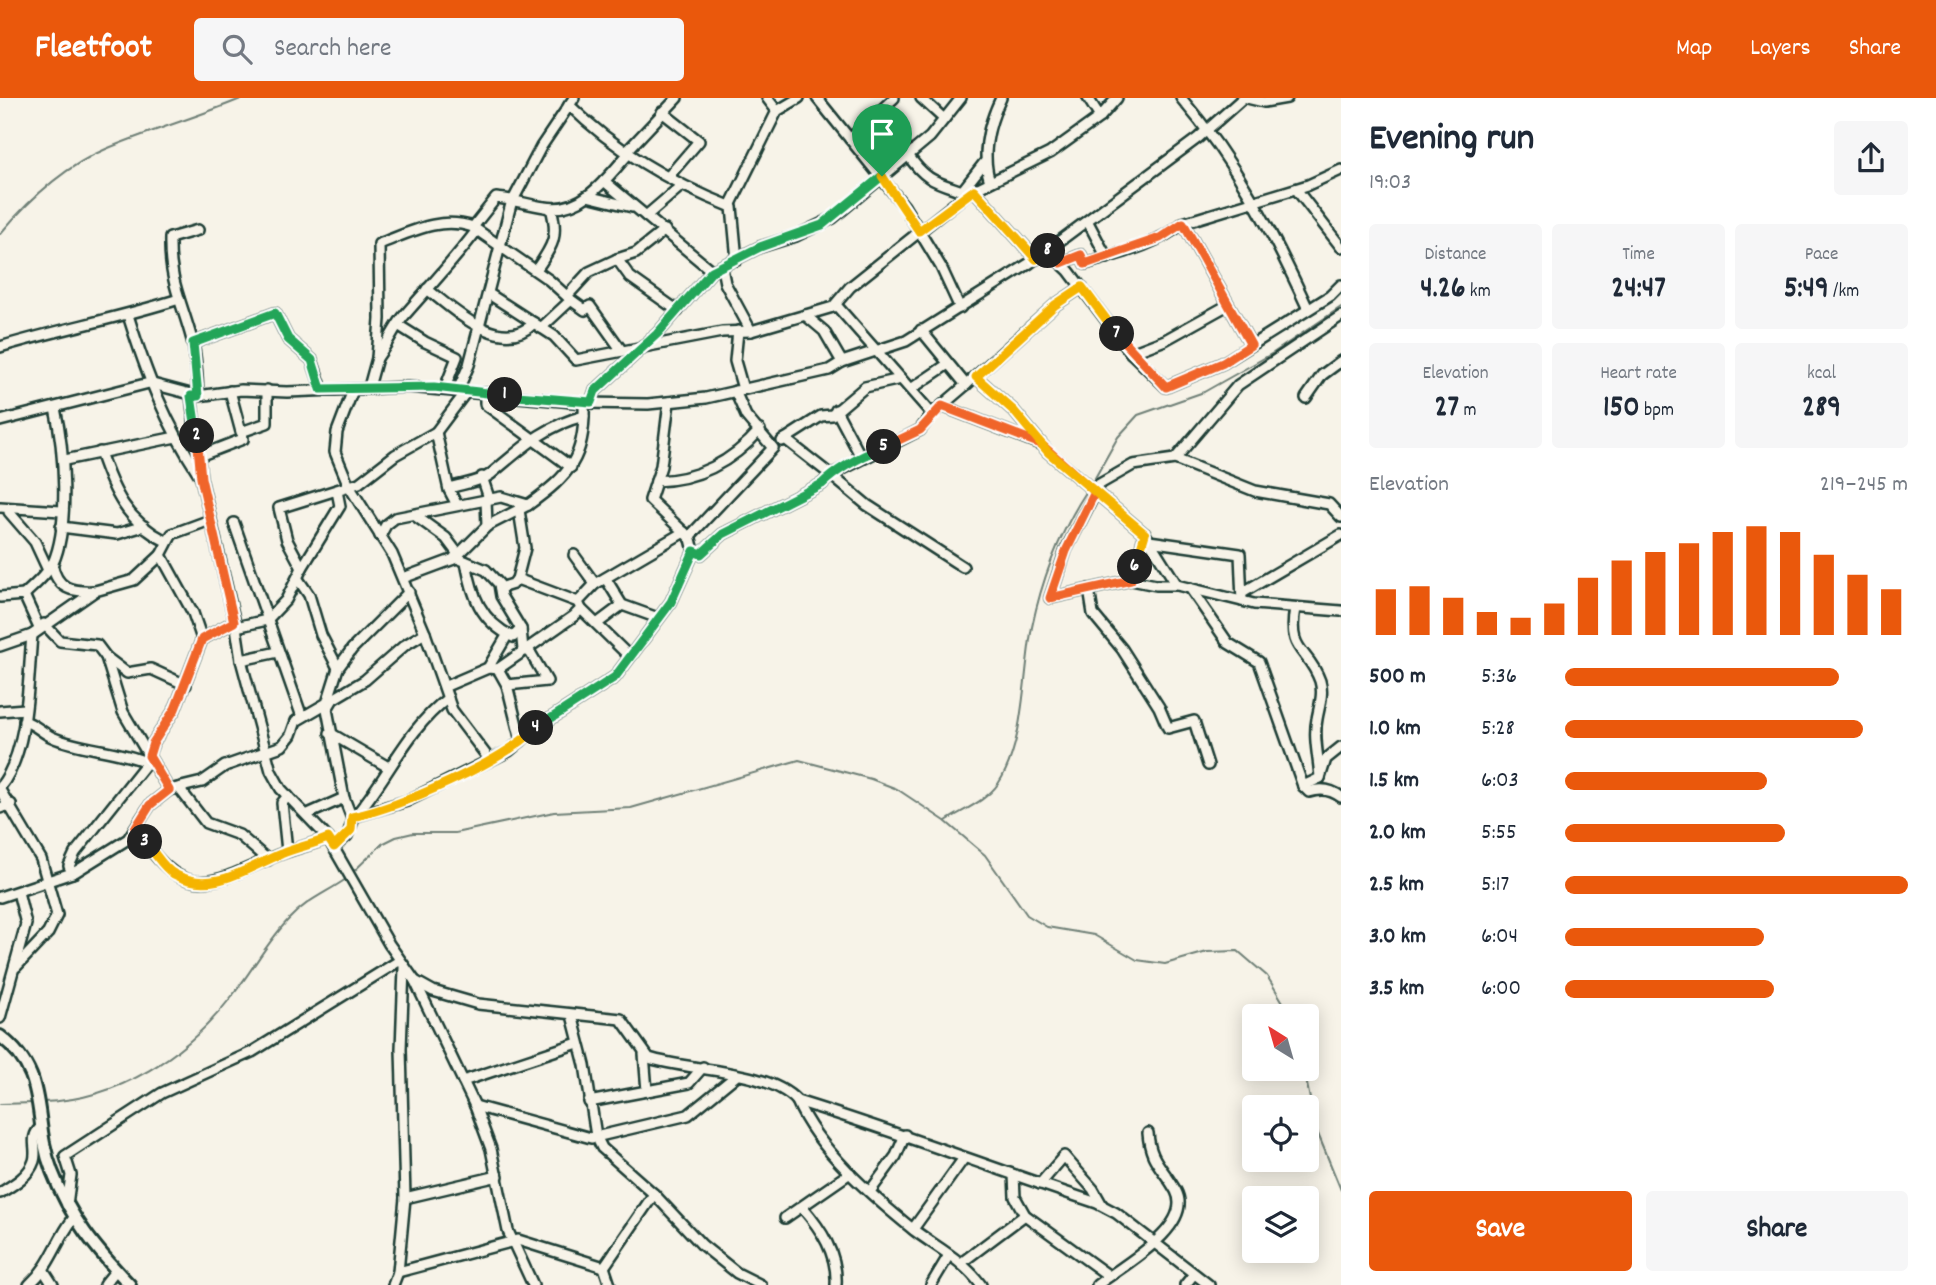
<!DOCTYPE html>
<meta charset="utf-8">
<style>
:root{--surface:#fff;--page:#f6f6f7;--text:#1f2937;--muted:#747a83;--accent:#ea580c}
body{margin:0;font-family:Dekko,sans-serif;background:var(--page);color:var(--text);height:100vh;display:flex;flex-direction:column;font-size:26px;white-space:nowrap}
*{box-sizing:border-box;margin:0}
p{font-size:23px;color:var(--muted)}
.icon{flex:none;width:38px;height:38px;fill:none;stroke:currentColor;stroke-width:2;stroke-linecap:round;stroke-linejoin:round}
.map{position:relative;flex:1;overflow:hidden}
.details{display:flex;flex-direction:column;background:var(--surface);width:595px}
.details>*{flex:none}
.needle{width:46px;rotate:323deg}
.buttons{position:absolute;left:1242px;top:906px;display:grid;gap:14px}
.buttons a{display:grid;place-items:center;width:77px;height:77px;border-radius:7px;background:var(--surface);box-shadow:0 4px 18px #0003;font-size:35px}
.pin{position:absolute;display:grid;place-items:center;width:60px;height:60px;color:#fff;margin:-72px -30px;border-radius:50% 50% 50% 0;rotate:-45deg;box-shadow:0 0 7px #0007}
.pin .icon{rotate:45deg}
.km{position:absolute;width:35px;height:35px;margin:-18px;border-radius:50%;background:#222;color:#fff;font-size:19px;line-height:35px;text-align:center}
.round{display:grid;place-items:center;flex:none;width:74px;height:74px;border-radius:7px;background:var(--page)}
.headline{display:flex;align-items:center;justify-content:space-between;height:119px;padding:0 28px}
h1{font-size:38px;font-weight:700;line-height:52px}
.metrics{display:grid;grid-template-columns:repeat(3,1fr);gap:10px;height:119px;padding:7px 28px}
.metrics div{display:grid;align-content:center;border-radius:7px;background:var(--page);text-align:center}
.metrics b{font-size:30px;font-weight:700}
.metrics small{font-size:19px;font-weight:400}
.metrics p{font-size:19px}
.chart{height:196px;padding:14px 28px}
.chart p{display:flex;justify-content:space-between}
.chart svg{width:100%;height:126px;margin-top:7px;stroke:var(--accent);stroke-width:6}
.primary-button{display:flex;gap:14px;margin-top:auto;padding:14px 28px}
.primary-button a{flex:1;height:80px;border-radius:7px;background:var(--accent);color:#fff;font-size:28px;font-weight:700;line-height:80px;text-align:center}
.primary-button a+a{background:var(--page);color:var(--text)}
ul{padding:0 28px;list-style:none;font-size:23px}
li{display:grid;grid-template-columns:112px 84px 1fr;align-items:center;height:52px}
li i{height:18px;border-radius:9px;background:var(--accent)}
header{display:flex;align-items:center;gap:42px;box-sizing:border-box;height:98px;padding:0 35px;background:var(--accent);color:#fff}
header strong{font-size:33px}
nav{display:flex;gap:38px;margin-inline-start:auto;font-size:24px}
.search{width:490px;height:63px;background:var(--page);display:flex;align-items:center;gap:18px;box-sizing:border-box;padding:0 24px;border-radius:7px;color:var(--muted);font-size:26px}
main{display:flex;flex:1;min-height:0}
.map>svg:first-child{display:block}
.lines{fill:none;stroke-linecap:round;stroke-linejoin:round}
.stream{stroke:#6f8077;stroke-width:2}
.minor-casing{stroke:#1f3d34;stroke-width:14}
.major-casing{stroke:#1f3d34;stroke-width:16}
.minor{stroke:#f7f3e8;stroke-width:9}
.major{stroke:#f7f3e8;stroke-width:10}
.split-1-casing{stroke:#fff;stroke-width:14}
.split-2-casing{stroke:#fff;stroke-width:14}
.split-3-casing{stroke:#fff;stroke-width:14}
.split-4-casing{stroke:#fff;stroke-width:14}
.split-5-casing{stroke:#fff;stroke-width:14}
.split-6-casing{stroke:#fff;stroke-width:14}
.split-7-casing{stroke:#fff;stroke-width:14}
.split-8-casing{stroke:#fff;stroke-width:14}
.split-9-casing{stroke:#fff;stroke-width:14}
.split-1{stroke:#22a559;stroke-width:9}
.split-2{stroke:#22a559;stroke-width:9}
.split-3{stroke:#f0652b;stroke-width:9}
.split-4{stroke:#f5b400;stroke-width:9}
.split-5{stroke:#22a559;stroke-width:9}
.split-6{stroke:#f0652b;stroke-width:9}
.split-7{stroke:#f5b400;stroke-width:9}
.split-8{stroke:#f0652b;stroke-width:9}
.split-9{stroke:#f5b400;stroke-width:9}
</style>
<header>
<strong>Fleetfoot</strong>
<div class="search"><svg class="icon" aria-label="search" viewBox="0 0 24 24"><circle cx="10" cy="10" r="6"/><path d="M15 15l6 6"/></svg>Search here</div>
<nav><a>Map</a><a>Layers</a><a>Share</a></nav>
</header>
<main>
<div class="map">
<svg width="1341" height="1187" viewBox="0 0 1341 1187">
<rect width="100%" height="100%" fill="#f7f3e8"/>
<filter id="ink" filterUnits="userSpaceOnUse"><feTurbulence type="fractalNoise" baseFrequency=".0143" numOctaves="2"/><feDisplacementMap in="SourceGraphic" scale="14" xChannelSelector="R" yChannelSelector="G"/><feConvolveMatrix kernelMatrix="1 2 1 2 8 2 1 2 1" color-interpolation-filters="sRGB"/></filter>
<g filter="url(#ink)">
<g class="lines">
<g class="stream">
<path d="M0,136C28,103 65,68 106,51C151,32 198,19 243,0"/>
<polyline points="1091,387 1118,339 1138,317 1204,294 1273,255 1341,209"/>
<path d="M946,723C963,712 986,703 998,686C1025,646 1023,576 1032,529C1042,481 1061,432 1088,391"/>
<polyline points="352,775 382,746 396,739 413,735 455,735 554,714 631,710 799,662 871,681 897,691 945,723 985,757 1027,817 1047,829 1094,837 1137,862 1165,866 1207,854 1238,853 1267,878 1292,919"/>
<polyline points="1304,971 1316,1031 1341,1092"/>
<path d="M43,1004C119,1002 187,957 232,898C252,873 267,844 289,821C305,803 326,795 346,781"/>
<polyline points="0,1006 34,1005"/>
</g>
<g class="minor-casing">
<g id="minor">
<polyline points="817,0 904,108 941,169 960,210"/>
<polyline points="921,0 944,21"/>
<polyline points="1088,0 1100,19"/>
<path d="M1181,0C1236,64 1273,135 1308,211"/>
<polyline points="1247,0 1264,4 1287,0"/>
<path d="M569,7C615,52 673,86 732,109L737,162"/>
<polyline points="777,13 799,0"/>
<polyline points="662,14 699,43 668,79"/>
<polyline points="850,41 894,0"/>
<polyline points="627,53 677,0"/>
<path d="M908,57C927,85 938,84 968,95"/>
<polyline points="604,83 712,173"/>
<path d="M990,84C981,56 988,27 1001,0"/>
<polyline points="1296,91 1341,149"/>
<polyline points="974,92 1036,161"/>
<polyline points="962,93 984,65"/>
<polyline points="587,98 632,109"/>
<polyline points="730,108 777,13 767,0"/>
<polyline points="646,118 681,88"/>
<polyline points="1088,124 1107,160"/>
<polyline points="1183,125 1251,247"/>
<path d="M475,131L473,129L496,100C513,101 528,107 545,109C582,116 608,79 629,55"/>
<path d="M198,132L170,140C169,184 181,201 192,242C197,260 197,279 198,298"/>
<polyline points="665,132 636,155 617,161 630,179 678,213"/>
<polyline points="1048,153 1069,173 1131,255 1166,289 1223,265 1330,198 1341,187"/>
<path d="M1061,165L1081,157L1085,166C1118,156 1157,147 1183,125L1308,87L1341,72"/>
<polyline points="722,170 725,185 751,233"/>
<path d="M536,172C553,148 559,138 551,110"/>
<path d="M427,191C453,211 501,258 534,225"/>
<polyline points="489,196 554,238 576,262 722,234 751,233 833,209 850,189 968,95 1050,55 1100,19 1117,0"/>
<polyline points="567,198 589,174 617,161"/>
<polyline points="571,202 585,212 590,208 622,253"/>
<path d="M128,217C147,278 165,324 200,378"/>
<polyline points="805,217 824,233 842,264"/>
<polyline points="398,227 425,244 457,259 445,290"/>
<polyline points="921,232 966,287 932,316"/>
<polyline points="738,233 735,263 743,291"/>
<polyline points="193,245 275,215 288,241 312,262 322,291"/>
<path d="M0,249C60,231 120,220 179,201"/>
<polyline points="1131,255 1165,242 1228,207"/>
<path d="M377,260C387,247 393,232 403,219C428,190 454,163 477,132L549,182L571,202L541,230"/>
<polyline points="976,279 1014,313 1048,354 1145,436 1177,487 1254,506 1341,513"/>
<polyline points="966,287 1055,207 1082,189"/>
<path d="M369,289L377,260L380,221L379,146C411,134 439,118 473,129"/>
<polyline points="911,291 948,266"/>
<polyline points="353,292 337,334 335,354 349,388 392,456 425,535 452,612 489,661"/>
<polyline points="458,292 469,267 511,106 541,49 574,0"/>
<polyline points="230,293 241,334 267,325 267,292"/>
<polyline points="485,295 485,306 571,369"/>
<polyline points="191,297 201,380 236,529 241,562 271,673 281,691 328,740 389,846 415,883 475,1008 491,1051 508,1133 533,1187"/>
<polyline points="1306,300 1322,277 1341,263"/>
<polyline points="591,304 595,293 657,236 712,173 760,149 796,138 833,120 930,39 961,0"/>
<polyline points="942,308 1040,346"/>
<polyline points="836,312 861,359"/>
<polyline points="0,323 149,285 198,298 241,292 287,294 408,289 584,305 648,306 706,300 829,272 842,264 906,243 1030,165 1198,40 1243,0"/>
<polyline points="436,334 449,392 457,407"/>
<polyline points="785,341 831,377 920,332 932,316 836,207"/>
<polyline points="782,343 821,318 832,317 865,289 901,281"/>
<path d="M100,354C113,393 127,424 166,443"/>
<polyline points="199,358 243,341 242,333"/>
<polyline points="1175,361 1238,287 1341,218"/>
<polyline points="65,362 176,339"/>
<polyline points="482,379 489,400"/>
<path d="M656,383C699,382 732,364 760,332"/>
<path d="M449,390C461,386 481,384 491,376C521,351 544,328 584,318"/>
<polyline points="1091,391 1133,367 1175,361 1255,393 1329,406 1341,419"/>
<polyline points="1095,395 1066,452 1050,500 1131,482 1145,436"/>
<polyline points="486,401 487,428"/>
<polyline points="0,409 61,413"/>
<polyline points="519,412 525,450 517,481 578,504"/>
<polyline points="9,414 35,444 48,472"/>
<polyline points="414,417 446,440 458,456"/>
<polyline points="234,425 302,619"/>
<polyline points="61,429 117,436 144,428"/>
<path d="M380,438L386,427L395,420L501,399L528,407C570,377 586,359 584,305"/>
<polyline points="689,439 773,350 746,318 735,293"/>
<polyline points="1149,443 1240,456 1242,503"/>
<polyline points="694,453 701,456 723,436 822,386 831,377 867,407 963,469"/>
<polyline points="161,457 193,515 202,541"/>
<polyline points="574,457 595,486"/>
<polyline points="455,459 486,472 499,486 501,498 521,531 523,552 530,554 547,583 507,587"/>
<path d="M466,464C472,497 480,523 513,539L521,531"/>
<path d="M52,466C57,491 71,494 94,493"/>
<polyline points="302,470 287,442 279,410 359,385 395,357 436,334 466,294"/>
<polyline points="403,480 454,461 487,428 528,407"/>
<polyline points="298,481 309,497 321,537 338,570"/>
<polyline points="606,481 622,507 658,520"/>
<polyline points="1131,482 1156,487 1177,487"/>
<polyline points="500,490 513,486 517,481"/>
<path d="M1190,490L1228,545L1259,564L1303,688L1309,694C1321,690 1331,691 1341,699"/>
<polyline points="1089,491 1093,516 1122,551 1159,609 1168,630 1194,623 1208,667"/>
<polyline points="1242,495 1341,437"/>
<path d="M24,497C33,488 47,477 53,465C70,427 64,350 55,310"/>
<polyline points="0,499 24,497 39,530"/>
<path d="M1295,510C1287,556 1308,549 1320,583C1324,596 1319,609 1317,621C1313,640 1319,661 1320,680"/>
<polyline points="581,511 629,558"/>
<polyline points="598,525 622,507"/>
<polyline points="44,526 60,543 97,547 106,559 123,614 169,692"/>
<polyline points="236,529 267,522 286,502 302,470 340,408 337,393"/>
<polyline points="0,548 32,537 95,493 134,482 161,457 172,436 210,422"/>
<polyline points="106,559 127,575 151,571 186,587"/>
<polyline points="241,562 278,554"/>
<polyline points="488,570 508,536"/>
<polyline points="498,571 574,518 581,511 578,504 595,486 684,434"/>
<polyline points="446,588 488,570 498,571 507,587 521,643"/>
<polyline points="0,613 25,611"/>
<path d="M24,623C35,626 41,634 52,639C81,652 116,651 146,664"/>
<polyline points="330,635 388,669"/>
<polyline points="1303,688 1320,680 1326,661 1341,649"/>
<path d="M0,689C29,654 28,581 32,537"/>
<polyline points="179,690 206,725 239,737 268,762"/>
<polyline points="0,692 41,761 57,817 48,835 16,869"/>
<polyline points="0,710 11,706"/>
<polyline points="308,716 344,700"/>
<path d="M355,718C388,680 406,632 448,600"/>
<polyline points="352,719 407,703 509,653 536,630 615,579 671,504 694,453 691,441 650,402 661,368 669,304"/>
<path d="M136,731C182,801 203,791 271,760C290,751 309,748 328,740"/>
<polyline points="334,749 347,738 353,723 344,700 327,611 333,601 365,582 405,547 425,535"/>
<polyline points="287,753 282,705 288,698"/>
<polyline points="72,775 69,768 75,755 145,667 153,645 175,611 202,541 234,524"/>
<polyline points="0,799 75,774 128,741 150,707 169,692 202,684 225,668 282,648 291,637 296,623 327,605 338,570 352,551 409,494"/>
<polyline points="404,870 401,951 405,1100 398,1174 518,1142 604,1169"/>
<path d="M415,883L433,893L478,906L621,921L649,960C689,973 768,971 797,1003C898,1034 997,1072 1097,1105L1116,1115L1209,1187"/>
<polyline points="572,917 585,967 596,1038 602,1050 654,1096 702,1147 737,1175 761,1187"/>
<polyline points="0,920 26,826 18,794"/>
<polyline points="644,956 647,993"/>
<polyline points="463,983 578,945"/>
<path d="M797,1003C817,1051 874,1100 915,1133C938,1150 964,1163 981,1187"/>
<polyline points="589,1004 689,985 703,969"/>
<polyline points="475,1008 591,1040 688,1017 737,977"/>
<polyline points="1014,1077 1015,1099 1025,1117 1109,1178"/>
<polyline points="1040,1086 1064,1058 1093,1091 1102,1107"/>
<polyline points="871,1092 896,1058 905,1037"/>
<path d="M0,1095C13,1087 29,1078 34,1063C38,1050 29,1040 40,1030"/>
<polyline points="405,1100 498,1078"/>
<polyline points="67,1107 71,1077 65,1058 162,995 252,954 399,863"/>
<path d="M802,1109C821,1131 838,1156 836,1187"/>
<polyline points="785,1120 850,1075"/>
<polyline points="913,1131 964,1060"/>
<polyline points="961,1165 1025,1117"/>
<polyline points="604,1169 654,1096"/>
<polyline points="604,1169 610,1187"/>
<polyline points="44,1173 53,1187"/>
<path d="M29,1187C52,1166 55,1145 73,1121"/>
<polyline points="104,1187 116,1172"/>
<polyline points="393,1187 398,1174"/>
<polyline points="931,1187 949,1157"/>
<path d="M1097,1187C1120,1169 1195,1129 1176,1093C1163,1069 1150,1064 1148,1035"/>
<polyline points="1185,1187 1194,1176"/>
</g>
</g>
<g class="major-casing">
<path id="major" d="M0,938C51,977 31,1020 52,1073C70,1120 96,1151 130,1187"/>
</g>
<use href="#minor" class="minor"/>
<use href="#major" class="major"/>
</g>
</g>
<g class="lines" filter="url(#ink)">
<g class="split-1-casing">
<polyline id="split-1" points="505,297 591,304 595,293 657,236 712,173 760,149 822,127 882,78"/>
</g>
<g class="split-2-casing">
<polyline id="split-2" points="197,338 191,298 198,298 193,245 275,215 288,241 312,262 321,291 434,289 505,297"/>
</g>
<g class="split-3-casing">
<polyline id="split-3" points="145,744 135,731 150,707 169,692 149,658 153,645 175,611 202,541 234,524 201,380 197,338"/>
</g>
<g class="split-4-casing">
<path id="split-4" d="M145,744C155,754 162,769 174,776C213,797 246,770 281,756C297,749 312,747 328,740L334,749L351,732L352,719C400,709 503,664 536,630"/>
</g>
<g class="split-5-casing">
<path id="split-5" d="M536,630L615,579L671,504L694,453L701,456L723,436L822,386C839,369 862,358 884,349"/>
</g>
<g class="split-6-casing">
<polyline id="split-6" points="884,349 920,332 942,308 1041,346 1095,394 1066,453 1050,500 1131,482 1135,469"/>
</g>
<g class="split-7-casing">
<polyline id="split-7" points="1117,236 1082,189 1055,207 976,279 1014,313 1048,354 1145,436 1135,469"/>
</g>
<g class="split-8-casing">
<polyline id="split-8" points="1048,153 1061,165 1081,157 1085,166 1160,140 1183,125 1251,247 1223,265 1166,289 1117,236"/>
</g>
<g class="split-9-casing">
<polyline id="split-9" points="882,78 919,133 974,92 1036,161 1048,153"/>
</g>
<use href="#split-1" class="split-1"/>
<use href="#split-2" class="split-2"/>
<use href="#split-3" class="split-3"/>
<use href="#split-4" class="split-4"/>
<use href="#split-5" class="split-5"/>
<use href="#split-6" class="split-6"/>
<use href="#split-7" class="split-7"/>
<use href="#split-8" class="split-8"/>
<use href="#split-9" class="split-9"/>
</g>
</svg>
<div class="buttons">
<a><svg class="needle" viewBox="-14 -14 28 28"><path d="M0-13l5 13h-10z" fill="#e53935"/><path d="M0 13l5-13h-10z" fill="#747a83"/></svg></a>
<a><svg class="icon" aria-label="locate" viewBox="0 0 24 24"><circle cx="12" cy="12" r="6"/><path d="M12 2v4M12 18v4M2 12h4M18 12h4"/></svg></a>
<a><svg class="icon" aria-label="layers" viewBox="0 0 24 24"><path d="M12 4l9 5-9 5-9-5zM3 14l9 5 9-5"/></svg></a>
</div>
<div class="pin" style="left:882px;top:78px;background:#1e9e55"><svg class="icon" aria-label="arrive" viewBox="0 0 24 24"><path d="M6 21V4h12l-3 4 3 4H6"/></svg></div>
<b class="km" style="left:505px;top:297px">1</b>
<b class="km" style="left:197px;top:338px">2</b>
<b class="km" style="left:145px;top:744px">3</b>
<b class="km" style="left:536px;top:630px">4</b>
<b class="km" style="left:884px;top:349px">5</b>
<b class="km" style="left:1135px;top:469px">6</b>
<b class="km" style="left:1117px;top:236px">7</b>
<b class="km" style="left:1048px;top:153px">8</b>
</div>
<section class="details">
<div class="headline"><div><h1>Evening run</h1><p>19:03</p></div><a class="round"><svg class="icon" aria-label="share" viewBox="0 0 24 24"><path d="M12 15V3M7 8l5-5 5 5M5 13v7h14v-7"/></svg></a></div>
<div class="metrics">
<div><p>Distance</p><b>4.26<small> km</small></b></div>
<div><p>Time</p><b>24:47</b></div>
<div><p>Pace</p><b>5:49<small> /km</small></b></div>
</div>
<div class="metrics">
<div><p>Elevation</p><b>27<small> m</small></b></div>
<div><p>Heart rate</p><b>150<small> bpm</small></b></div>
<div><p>kcal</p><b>289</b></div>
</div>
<div class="chart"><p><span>Elevation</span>219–245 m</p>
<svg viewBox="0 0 160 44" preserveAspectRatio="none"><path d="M5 44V28M15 44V27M25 44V31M35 44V36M45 44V38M55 44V33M65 44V24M75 44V18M85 44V15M95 44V12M105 44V8M115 44V6M125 44V8M135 44V16M145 44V23M155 44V28"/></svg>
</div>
<ul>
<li><b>500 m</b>5:36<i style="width:80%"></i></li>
<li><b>1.0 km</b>5:28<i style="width:87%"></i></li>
<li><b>1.5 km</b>6:03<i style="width:59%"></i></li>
<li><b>2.0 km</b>5:55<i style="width:64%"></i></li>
<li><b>2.5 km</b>5:17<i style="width:100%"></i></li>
<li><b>3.0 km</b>6:04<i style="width:58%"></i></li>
<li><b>3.5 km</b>6:00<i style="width:61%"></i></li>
</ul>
<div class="primary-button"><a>Save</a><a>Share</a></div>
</section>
</main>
